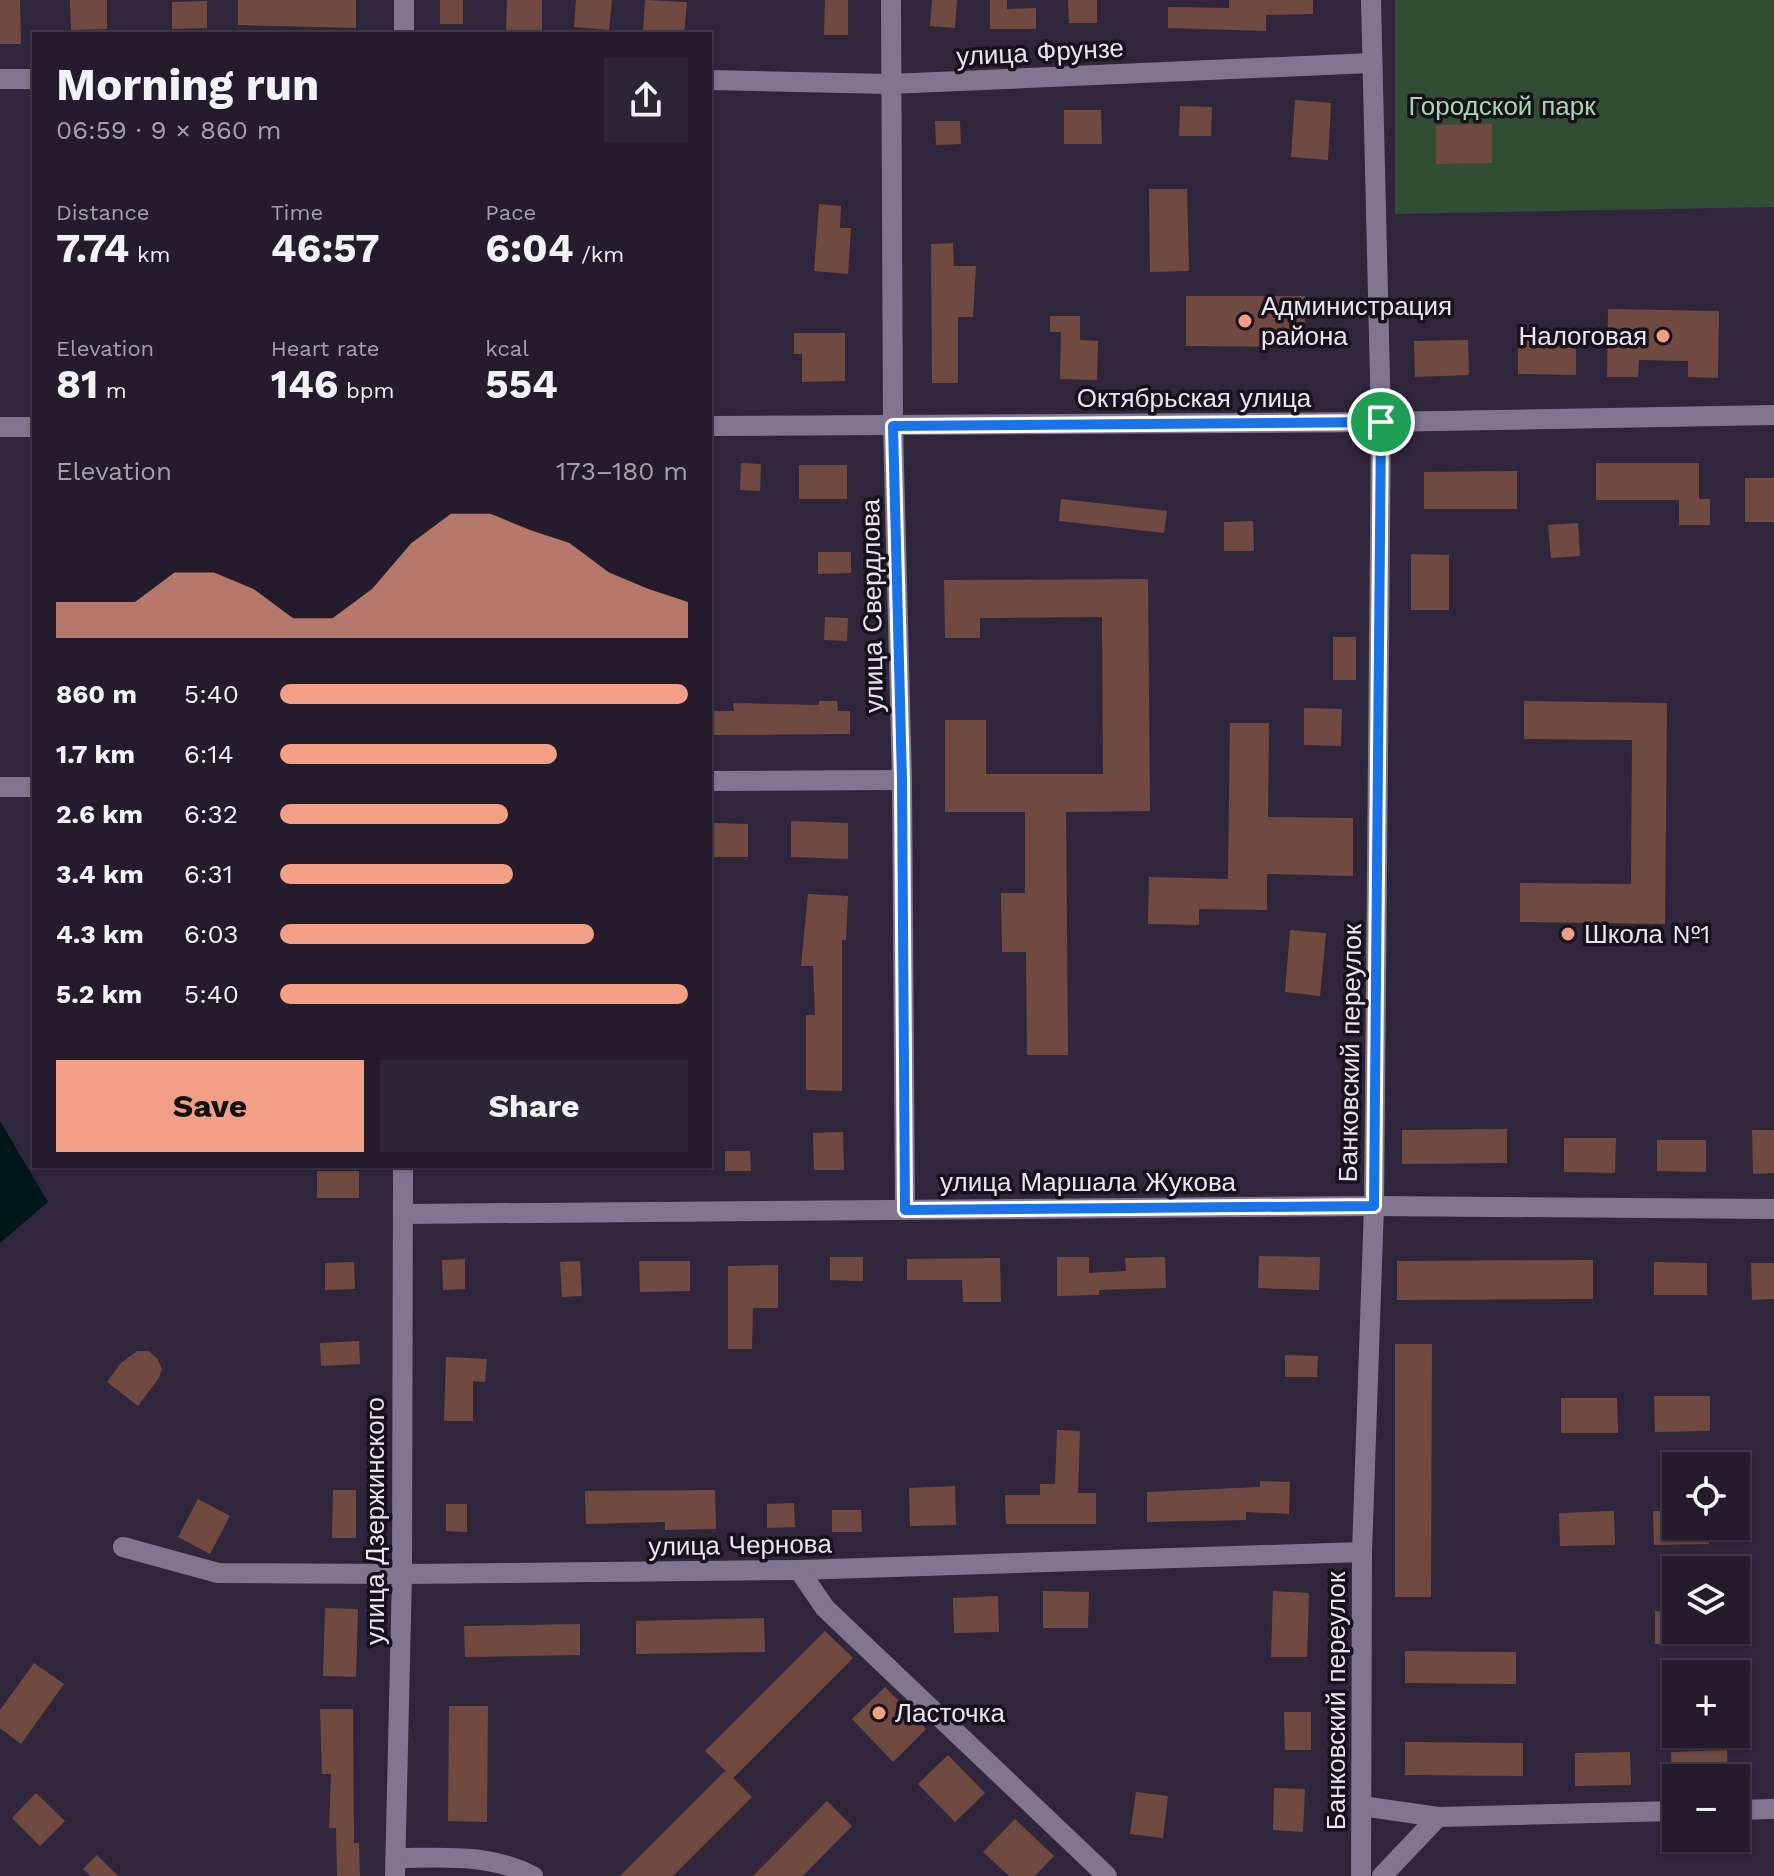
<!DOCTYPE html>
<meta charset="utf-8">
<style>
:root{--surface:#241c2d;--page:#2c2535;--text:#f1f3f6;--muted:#a3a1aa;--line:#413a49;--accent:#f39f85}
body{margin:0;font-family:"Work Sans",sans-serif;background:var(--page);color:var(--text);height:100vh;display:flex;flex-direction:column;font-size:30px;white-space:nowrap}
*{box-sizing:border-box;margin:0}
p{font-size:26px;color:var(--muted)}
.icon{flex:none;width:44px;height:44px;fill:none;stroke:currentColor;stroke-width:2;stroke-linecap:round;stroke-linejoin:round}
.map{position:relative;flex:1;overflow:hidden}
.panel{position:absolute;left:32px;top:32px;width:680px;height:1136px;display:flex;flex-direction:column;background:var(--surface);border-radius:0px;box-shadow:0 2px 6px #0004,0 0 0 2px var(--line)}
.panel>*{flex:none}
.buttons{position:absolute;left:1662px;top:1452px;display:grid;gap:16px}
.buttons a{display:grid;place-items:center;width:88px;height:88px;border-radius:0px;background:var(--surface);box-shadow:0 2px 6px #0004,0 0 0 2px var(--line);font-size:40px}
.pin{position:absolute;display:grid;place-items:center;width:68px;height:68px;color:#fff;margin:-34px;border:4px solid #fff;border-radius:50%;box-shadow:0 2px 8px #0007}
.round{display:grid;place-items:center;flex:none;width:84px;height:84px;border-radius:0px;background:var(--page)}
.headline{display:flex;align-items:center;justify-content:space-between;height:136px;padding:0 24px}
h1{font-size:44px;font-weight:700;line-height:60px}
.figures{display:grid;grid-template-columns:repeat(3,1fr);gap:12px;height:136px;padding:8px 24px}
.figures div{display:grid;align-content:center}
.figures b{font-size:40px;font-weight:700}
.figures small{font-size:22px;font-weight:400}
.figures p{font-size:22px}
.chart{height:224px;padding:16px 24px}
.chart p{display:flex;justify-content:space-between}
.chart svg{width:100%;height:144px;margin-top:8px;fill:var(--accent);opacity:.7}
.primary-button{display:flex;gap:16px;margin-top:auto;padding:16px 24px}
.primary-button a{flex:1;height:92px;border-radius:0px;background:var(--accent);color:#111;font-size:32px;font-weight:700;line-height:92px;text-align:center}
.primary-button a+a{background:var(--page);color:var(--text)}
ul{padding:0 24px;list-style:none;font-size:26px}
li{display:grid;grid-template-columns:128px 96px 1fr;align-items:center;height:60px}
li i{height:20px;border-radius:10px;background:var(--accent)}
.map>svg:first-child{display:block}
.green{fill:#314e35}
.water{fill:#00171a}
.building{fill:#704a40}
.lines{fill:none;stroke-linecap:round;stroke-linejoin:round}
.minor{stroke:#817690;stroke-width:20}
.route-casing{stroke:#fff;stroke-width:16}
.route{stroke:#1a73e8;stroke-width:10}
.poi-dot{fill:#f39f85;stroke:#16111b;stroke-width:3}
.labels{text-anchor:middle;stroke-width:7;stroke-linejoin:round;paint-order:stroke}
.street-label{font-size:26px;fill:#e9e4f2;stroke:#16111b}
.park-label{font-size:26px;fill:#a4daab;stroke:#16111b}
.poi-label{font-size:26px;fill:#e9e4f2;stroke:#16111b;text-anchor:start}
</style>
<div class="map">
<svg width="1774" height="1876" viewBox="0 0 1774 1876">
<rect width="100%" height="100%" fill="#30263c"/>
<polygon class="green" points="1395,0 1774,0 1774,207 1395,214"/>
<polygon class="water" points="0,1121 48,1202 0,1243"/>
<g class="building">
<polygon points="0,0 20,0 21,44 0,44"/>
<polygon points="70,0 107,0 107,29 71,30"/>
<polygon points="238,0 356,0 356,28 238,25"/>
<rect x="440" y="0" width="23" height="24"/>
<polygon points="507,0 542,0 542,31 506,30"/>
<polygon points="576,0 612,0 609,30 574,27"/>
<polygon points="645,0 687,2 684,34 643,32"/>
<polygon points="825,0 848,0 848,35 824,35"/>
<polygon points="932,0 957,0 955,28 930,26"/>
<polygon points="990,0 1007,0 1007,9 1036,8 1036,29 990,29"/>
<polygon points="1068,0 1097,0 1097,23 1069,23"/>
<polygon points="1229,0 1313,0 1313,14 1266,15 1266,31 1168,28 1168,7 1229,8"/>
<polygon points="207,1 207,28 172,29 172,2"/>
<polygon points="1295,100 1331,103 1328,160 1291,157"/>
<polygon points="1180,106 1212,107 1211,136 1179,136"/>
<polygon points="1064,110 1101,110 1102,144 1064,144"/>
<polygon points="935,121 960,121 961,144 936,145"/>
<polygon points="1492,124 1492,163 1436,164 1436,125"/>
<polygon points="1149,189 1187,189 1189,271 1150,272"/>
<polygon points="819,204 841,206 840,228 851,228 848,274 814,271"/>
<polygon points="953,243 954,266 976,266 973,317 958,317 958,383 932,383 931,244"/>
<polygon points="1186,296 1305,296 1305,347 1186,346"/>
<polygon points="1608,309 1719,311 1718,378 1688,377 1688,361 1639,360 1638,377 1607,377"/>
<polygon points="1050,316 1080,316 1080,340 1098,341 1097,380 1060,379 1061,332 1050,332"/>
<polygon points="794,333 845,333 845,381 802,382 802,354 794,354"/>
<polygon points="1518,337 1576,338 1576,375 1518,374"/>
<polygon points="1468,340 1469,375 1415,377 1414,341"/>
<polygon points="741,463 761,464 760,491 740,490"/>
<polygon points="1596,463 1699,463 1699,499 1710,499 1710,525 1679,525 1679,500 1596,500"/>
<rect x="799" y="465" width="48" height="34"/>
<polygon points="1517,471 1517,509 1424,509 1424,472"/>
<rect x="1745" y="478" width="29" height="44"/>
<polygon points="1061,499 1167,511 1164,533 1059,521"/>
<polygon points="1253,521 1254,551 1224,551 1224,522"/>
<polygon points="1578,523 1580,556 1551,558 1548,525"/>
<polygon points="818,552 851,552 851,573 818,574"/>
<polygon points="1411,554 1449,555 1449,610 1411,610"/>
<polygon points="1148,579 1150,811 1066,812 1068,1055 1027,1055 1026,952 1002,952 1001,893 1025,893 1025,812 945,812 945,720 986,720 986,774 1103,774 1102,617 980,618 980,638 945,638 944,580"/>
<polygon points="825,617 848,618 847,641 824,640"/>
<rect x="1333" y="637" width="23" height="43"/>
<polygon points="819,701 837,701 838,711 850,711 850,734 714,735 714,711 734,711 733,703 819,705"/>
<polygon points="1524,701 1667,703 1665,924 1520,922 1520,883 1631,884 1632,740 1524,739"/>
<polygon points="1304,708 1342,709 1341,746 1304,745"/>
<polygon points="1230,723 1269,723 1268,817 1353,818 1353,876 1267,874 1267,910 1199,909 1199,925 1148,924 1149,877 1228,879"/>
<polygon points="791,821 848,823 848,859 791,857"/>
<polygon points="710,823 748,824 748,857 710,857"/>
<polygon points="808,894 848,896 846,940 842,940 842,1091 806,1090 806,1015 815,1015 813,966 801,966"/>
<polygon points="1290,930 1326,933 1320,996 1285,992"/>
<polygon points="1507,1129 1507,1163 1402,1164 1402,1130"/>
<polygon points="1752,1130 1774,1130 1774,1173 1753,1174"/>
<polygon points="843,1132 844,1170 814,1170 813,1133"/>
<polygon points="1564,1138 1616,1138 1615,1173 1564,1172"/>
<polygon points="1657,1140 1706,1140 1706,1172 1657,1171"/>
<polygon points="725,1151 750,1151 751,1171 725,1171"/>
<rect x="317" y="1171" width="42" height="27"/>
<polygon points="1259,1256 1320,1257 1319,1290 1258,1288"/>
<polygon points="830,1257 863,1257 863,1281 830,1280"/>
<polygon points="1057,1257 1089,1257 1089,1273 1126,1271 1125,1258 1165,1257 1166,1288 1099,1290 1099,1295 1057,1296"/>
<polygon points="1000,1258 1001,1302 963,1302 962,1280 907,1280 907,1259"/>
<polygon points="465,1259 465,1289 443,1290 442,1260"/>
<polygon points="1593,1260 1593,1299 1397,1300 1397,1261"/>
<polygon points="580,1261 582,1296 562,1297 560,1262"/>
<polygon points="639,1261 690,1261 690,1291 640,1292"/>
<polygon points="354,1262 355,1289 325,1290 325,1263"/>
<polygon points="1654,1262 1707,1263 1707,1295 1654,1295"/>
<polygon points="1751,1263 1774,1263 1774,1299 1752,1300"/>
<polygon points="778,1265 778,1308 753,1308 752,1349 728,1349 728,1266"/>
<polygon points="359,1341 360,1364 321,1366 320,1343"/>
<polygon points="1395,1344 1432,1344 1431,1597 1395,1597"/>
<polygon points="137,1351 148,1351 157,1358 162,1369 159,1378 138,1406 107,1382 121,1363"/>
<polygon points="1285,1355 1318,1356 1317,1377 1285,1377"/>
<polygon points="446,1357 487,1359 485,1382 473,1381 473,1421 444,1421"/>
<polygon points="1654,1396 1710,1396 1710,1431 1655,1432"/>
<polygon points="1561,1398 1617,1398 1618,1433 1561,1433"/>
<polygon points="1057,1430 1080,1431 1078,1493 1096,1493 1096,1524 1006,1524 1005,1495 1040,1495 1040,1484 1055,1484"/>
<polygon points="1260,1481 1290,1482 1289,1514 1246,1512 1246,1520 1147,1522 1147,1492 1260,1487"/>
<polygon points="955,1486 956,1525 910,1526 909,1488"/>
<polygon points="333,1490 356,1490 356,1538 332,1538"/>
<polygon points="715,1490 716,1529 665,1530 665,1522 586,1524 585,1491"/>
<polygon points="198,1499 230,1516 210,1554 178,1537"/>
<polygon points="794,1503 795,1527 767,1528 767,1504"/>
<polygon points="446,1504 467,1504 467,1532 446,1531"/>
<polygon points="832,1510 861,1510 862,1532 832,1532"/>
<polygon points="1614,1511 1615,1545 1560,1546 1559,1513"/>
<polygon points="1653,1511 1676,1511 1676,1526 1709,1526 1709,1544 1654,1545"/>
<polygon points="1043,1591 1089,1592 1088,1628 1043,1628"/>
<polygon points="1273,1591 1309,1593 1307,1657 1271,1657"/>
<polygon points="998,1596 999,1632 954,1633 953,1598"/>
<polygon points="325,1608 358,1609 356,1677 323,1676"/>
<rect x="1655" y="1611" width="21" height="33"/>
<polygon points="764,1618 765,1652 636,1654 636,1621"/>
<polygon points="580,1624 580,1655 465,1657 464,1626"/>
<polygon points="825,1631 853,1658 733,1778 752,1797 673,1876 620,1876 725,1771 728,1773 705,1751"/>
<polygon points="1405,1651 1516,1652 1516,1684 1405,1683"/>
<polygon points="34,1663 64,1684 21,1744 0,1728 0,1710"/>
<polygon points="885,1687 926,1729 893,1762 852,1719"/>
<polygon points="449,1706 488,1706 487,1822 448,1821"/>
<polygon points="320,1709 353,1709 354,1843 359,1843 360,1876 337,1876 336,1828 329,1828 331,1774 322,1774"/>
<polygon points="1284,1712 1311,1712 1311,1750 1285,1750"/>
<polygon points="1405,1742 1523,1743 1523,1776 1405,1775"/>
<polygon points="1727,1750 1728,1778 1672,1778 1671,1752"/>
<polygon points="1630,1752 1631,1785 1575,1786 1575,1753"/>
<polygon points="948,1755 985,1793 955,1822 918,1784"/>
<polygon points="1274,1788 1305,1789 1303,1832 1273,1830"/>
<polygon points="1136,1792 1168,1796 1163,1838 1130,1834"/>
<polygon points="36,1793 65,1821 40,1846 12,1818"/>
<polygon points="827,1801 852,1826 803,1876 753,1876"/>
<polygon points="1015,1819 1054,1856 1035,1876 1009,1876 983,1852"/>
<polygon points="97,1855 118,1876 91,1876 83,1869"/>
</g>
<g class="lines">
<g class="minor">
<polyline points="891,0 893,426 902,780 905,1210"/>
<polyline points="404,34 404,0"/>
<polyline points="0,79 34,79"/>
<polyline points="710,80 890,84 1371,63"/>
<polyline points="710,426 1381,422 1774,415"/>
<polyline points="0,427 34,427"/>
<polyline points="710,781 902,780"/>
<polyline points="0,787 34,787"/>
<polyline points="403,1214 1374,1206 1774,1209"/>
<polyline points="123,1547 218,1573 402,1574 799,1570 1362,1552"/>
<polyline points="799,1570 825,1608 1107,1876"/>
<polyline points="1362,1806 1438,1817 1676,1811"/>
<polyline points="1736,1810 1774,1809"/>
<path d="M396,1858C444,1858 489,1853 533,1876"/>
<polyline points="395,1876 402,1574 403,1166"/>
<polyline points="1361,1876 1362,1552 1374,1206 1381,422 1371,0"/>
<polyline points="1382,1876 1438,1817"/>
</g>
</g>
<g class="lines">
<g class="route-casing">
<polygon id="route" points="1381,422 1374,1206 905,1210 902,780 893,426"/>
</g>
<use href="#route" class="route"/>
</g>
<g class="poi-dot">
<circle cx="1245" cy="321" r="8"/>
<circle cx="1663" cy="336" r="8"/>
<circle cx="1568" cy="934" r="8"/>
<circle cx="879" cy="1713" r="8"/>
</g>
<g class="labels">
<g class="street-label">
<text transform="translate(1040 52) rotate(-3)" y="9">улица Фрунзе</text>
<text x="1194" y="407">Октябрьская улица</text>
<text transform="translate(872 606) rotate(-91)" y="9">улица Свердлова</text>
<text transform="translate(1350 1053) rotate(-89)" y="9">Банковский переулок</text>
<text x="1088" y="1191">улица Маршала Жукова</text>
<text transform="translate(375 1521) rotate(-90)" y="9">улица Дзержинского</text>
<text transform="translate(740 1545) rotate(-1)" y="9">улица Чернова</text>
<text transform="translate(1336 1701) rotate(-90)" y="9">Банковский переулок</text>
</g>
<g class="park-label">
<text x="1502" y="115">Городской парк</text>
</g>
<g class="poi-label">
<text x="1261" y="315">Администрация<tspan x="1261" dy="30">района</tspan></text>
<text x="1647" y="345" text-anchor="end">Налоговая</text>
<text x="1584" y="943">Школа №1</text>
<text x="895" y="1722">Ласточка</text>
</g>
</g>
</svg>
<div class="buttons">
<a><svg class="icon" aria-label="locate" viewBox="0 0 24 24"><circle cx="12" cy="12" r="6"/><path d="M12 2v4M12 18v4M2 12h4M18 12h4"/></svg></a>
<a><svg class="icon" aria-label="layers" viewBox="0 0 24 24"><path d="M12 4l9 5-9 5-9-5zM3 14l9 5 9-5"/></svg></a>
<a>+</a>
<a>−</a>
</div>
<div class="pin" style="left:1381px;top:422px;background:#1e9e55"><svg class="icon" aria-label="arrive" viewBox="0 0 24 24"><path d="M6 21V4h12l-3 4 3 4H6"/></svg></div>
<section class="panel">
<div class="headline"><div><h1>Morning run</h1><p>06:59 · 9 × 860 m</p></div><a class="round"><svg class="icon" aria-label="share" viewBox="0 0 24 24"><path d="M12 15V3M7 8l5-5 5 5M5 13v7h14v-7"/></svg></a></div>
<div class="figures">
<div><p>Distance</p><b>7.74<small> km</small></b></div>
<div><p>Time</p><b>46:57</b></div>
<div><p>Pace</p><b>6:04<small> /km</small></b></div>
</div>
<div class="figures">
<div><p>Elevation</p><b>81<small> m</small></b></div>
<div><p>Heart rate</p><b>146<small> bpm</small></b></div>
<div><p>kcal</p><b>554</b></div>
</div>
<div class="chart"><p><span>Elevation</span>173–180 m</p>
<svg viewBox="0 0 160 44" preserveAspectRatio="none"><path d="M0 44V33L10 33L20 33L30 24L40 24L50 29L60 38L70 38L80 29L90 15L100 6L110 6L120 11L130 15L140 24L150 29L160 33V44z"/></svg>
</div>
<ul>
<li><b>860 m</b>5:40<i style="width:100%"></i></li>
<li><b>1.7 km</b>6:14<i style="width:68%"></i></li>
<li><b>2.6 km</b>6:32<i style="width:56%"></i></li>
<li><b>3.4 km</b>6:31<i style="width:57%"></i></li>
<li><b>4.3 km</b>6:03<i style="width:77%"></i></li>
<li><b>5.2 km</b>5:40<i style="width:100%"></i></li>
</ul>
<div class="primary-button"><a>Save</a><a>Share</a></div>
</section>
</div>
